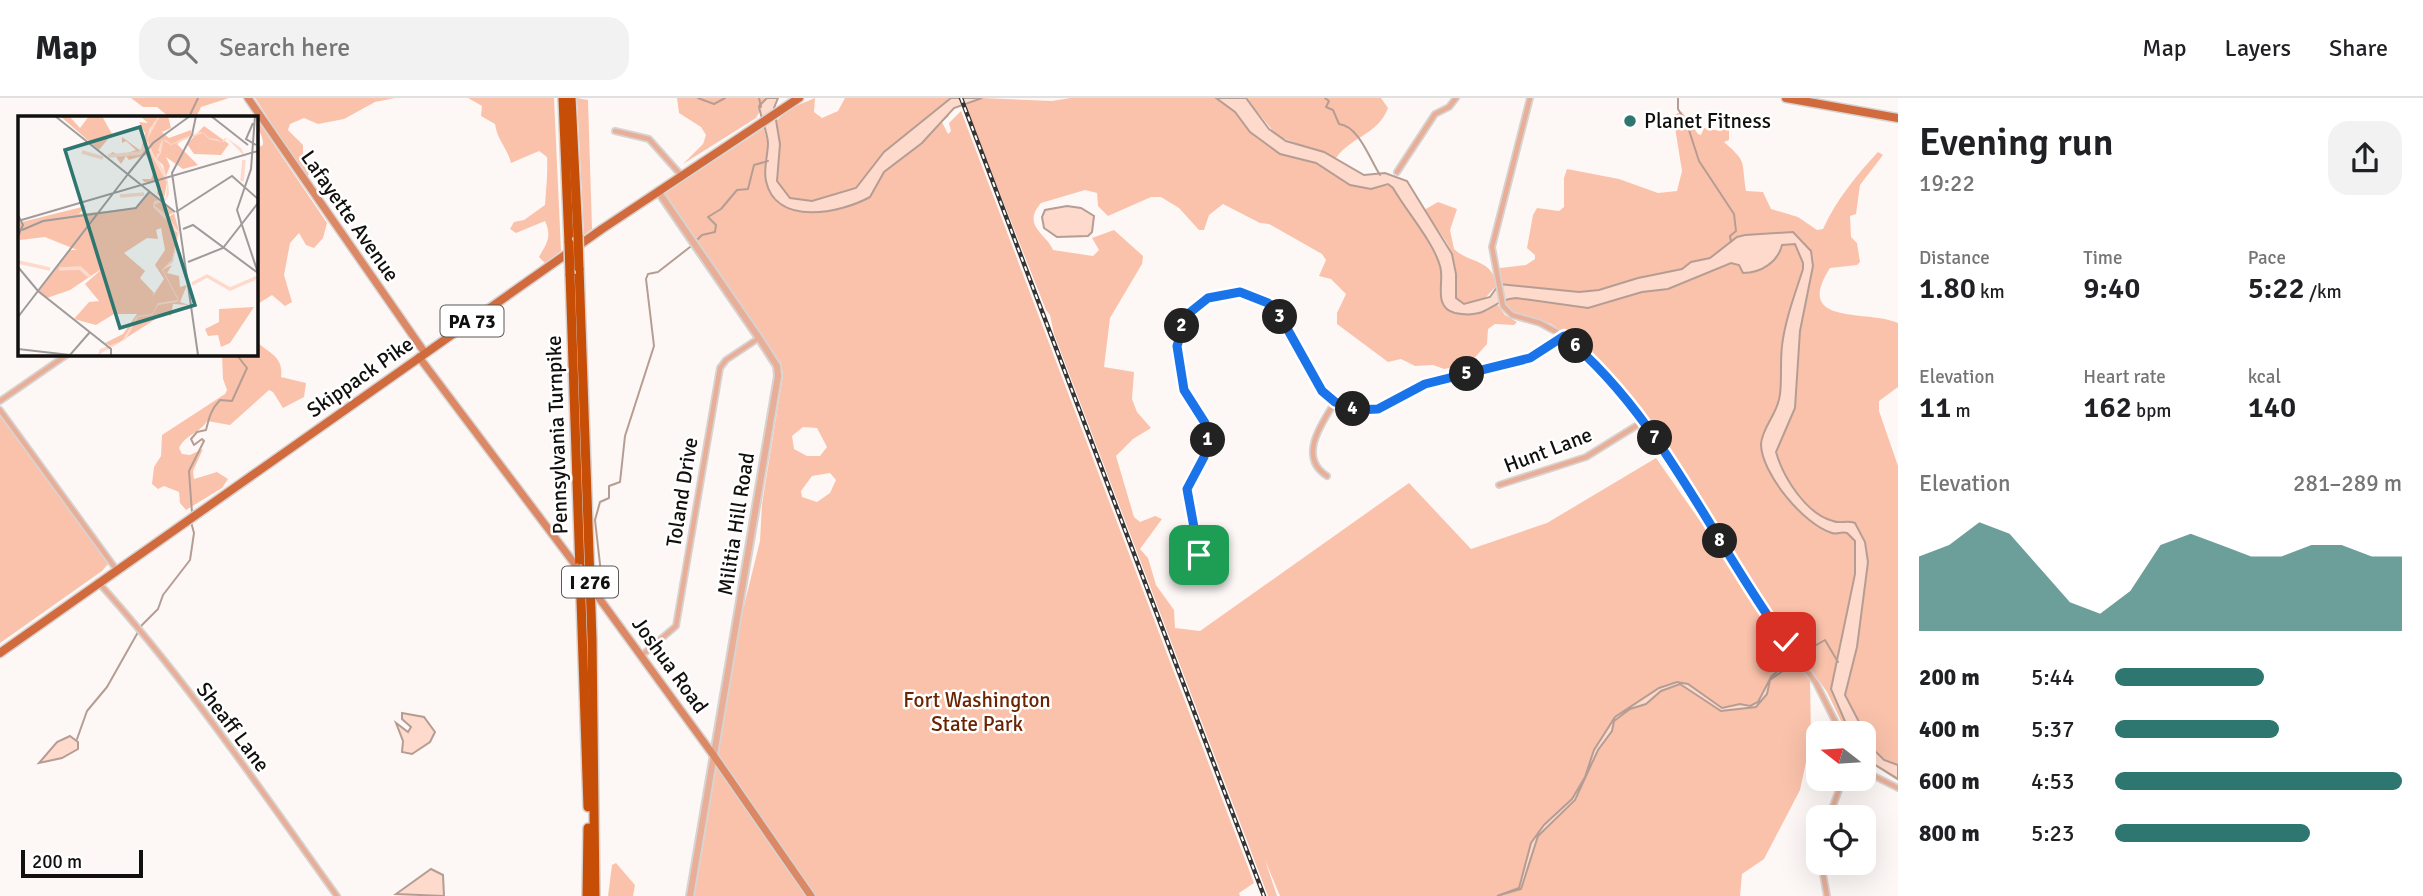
<!DOCTYPE html>
<meta charset="utf-8">
<style>
:root{--surface:#fff;--page:#f2f2f2;--text:#202124;--muted:#757577;--line:#e0e0e0;--accent:#2e7670}
body{margin:0;font-family:Signika,sans-serif;background:var(--page);color:var(--text);height:100vh;display:flex;flex-direction:column;font-size:26px;white-space:nowrap}
*{box-sizing:border-box;margin:0}
p{font-size:23px;color:var(--muted)}
.icon{flex:none;width:38px;height:38px;fill:none;stroke:currentColor;stroke-width:2;stroke-linecap:round;stroke-linejoin:round}
.map{position:relative;flex:1;overflow:hidden}
.drawer{display:flex;flex-direction:column;background:var(--surface);width:525px}
.drawer>*{flex:none}
.needle{width:46px;rotate:287deg}
.buttons{position:absolute;left:1806px;top:623px;display:grid;gap:14px}
.buttons a{display:grid;place-items:center;width:70px;height:70px;border-radius:14px;background:var(--surface);box-shadow:0 7px 28px #0002;font-size:35px}
.scale{position:absolute;left:21px;bottom:18px;width:122px;box-sizing:border-box;padding-left:7px;border:4px solid #11100f;border-top:0;font-size:19px;line-height:24px;white-space:nowrap;color:#11100f;-webkit-text-stroke:5px #fff;paint-order:stroke}
.pin{position:absolute;display:grid;place-items:center;width:60px;height:60px;color:#fff;margin:-30px;border-radius:14px;box-shadow:0 4px 10px #0006}
.km{position:absolute;width:35px;height:35px;margin:-18px;border-radius:50%;background:#222;color:#fff;font-size:19px;line-height:35px;text-align:center}
.round{display:grid;place-items:center;flex:none;width:74px;height:74px;border-radius:21px;background:var(--page)}
.head{display:flex;align-items:center;justify-content:space-between;height:119px;padding:0 21px}
h1{font-size:38px;font-weight:600;line-height:52px}
.figures{display:grid;grid-template-columns:repeat(3,1fr);gap:10px;height:119px;padding:7px 21px}
.figures div{display:grid;align-content:center}
.figures b{font-size:30px;font-weight:600}
.figures small{font-size:19px;font-weight:400}
.figures p{font-size:19px}
.chart{height:196px;padding:14px 21px}
.chart p{display:flex;justify-content:space-between}
.chart svg{width:100%;height:126px;margin-top:7px;fill:var(--accent);opacity:.7}
ul{padding:0 21px;list-style:none;font-size:23px}
li{display:grid;grid-template-columns:112px 84px 1fr;align-items:center;height:52px}
li i{height:18px;border-radius:9px;background:var(--accent)}
header{display:flex;align-items:center;gap:42px;box-sizing:border-box;height:98px;padding:0 35px;background:var(--surface);border-bottom:2px solid var(--line)}
header strong{font-size:33px}
nav{display:flex;gap:38px;margin-inline-start:auto;font-size:24px}
.search{width:490px;height:63px;background:var(--page);display:flex;align-items:center;gap:18px;box-sizing:border-box;padding:0 24px;border-radius:21px;color:var(--muted);font-size:26px}
main{display:flex;flex:1;min-height:0}
.map>svg:first-child{display:block}
.green{fill:#fac2ab;fill-rule:evenodd}
.water{fill:#fddacc;stroke:#b69d93;stroke-width:2}
.lines{fill:none;stroke-linecap:round;stroke-linejoin:round}
.stream{stroke:#b69d93;stroke-width:2}
.minor-casing{stroke:#d7d3d1;stroke-width:8}
.tertiary-casing{stroke:#d7d3d1;stroke-width:10}
.secondary-casing{stroke:#d7d3d1;stroke-width:10}
.primary-casing{stroke:#d7d3d1;stroke-width:11}
.motorway-casing{stroke:#d7d3d1;stroke-width:12}
.minor{stroke:#e9ae97;stroke-width:4.5}
.tertiary{stroke:#e9ae97;stroke-width:6}
.secondary{stroke:#dc8865;stroke-width:7}
.primary{stroke:#d16a3d;stroke-width:8}
.motorway{stroke:#c74e07;stroke-width:9}
.rail-casing{stroke:#363433;stroke-width:4.5}
.rail{stroke:#fff;stroke-width:2;stroke-dasharray:5;stroke-linecap:butt}
.secondary-bridge-casing{stroke:#d7d3d1;stroke-width:10;stroke-linecap:butt}
.motorway-bridge-casing{stroke:#d7d3d1;stroke-width:12;stroke-linecap:butt}
.secondary-bridge{stroke:#dc8865;stroke-width:7}
.motorway-bridge{stroke:#c74e07;stroke-width:9}
.route-casing{stroke:#fff;stroke-width:14}
.route{stroke:#1a73e8;stroke-width:9}
.poi-dot{fill:#2e7670;stroke:#fff;stroke-width:2.5}
.labels{text-anchor:middle;stroke-width:5;stroke-linejoin:round;paint-order:stroke}
.shield{fill:#fff;stroke:#585857;stroke-width:2}
.shield-label{font-size:19px;font-weight:bold;fill:#11100f}
.poi-label{font-size:21px;fill:#11100f;stroke:#fff;text-anchor:start}
.street-label{font-size:21px;fill:#11100f;stroke:#fff}
.park-label{font-size:21px;fill:#6b2400;stroke:#fff}
.inset-river{fill:none;stroke:#fddacc;stroke-width:3.5}
.inset-road{fill:none;stroke:#9f9b9a;stroke-width:2}
.view{fill:#2e7670;fill-opacity:0.15;stroke:#2e7670;stroke-width:3.5}
.inset-edge{fill:none;stroke:#11100f;stroke-width:3.5}
</style>
<header>
<strong>Map</strong>
<div class="search"><svg class="icon" aria-label="search" viewBox="0 0 24 24"><circle cx="10" cy="10" r="6"/><path d="M15 15l6 6"/></svg>Search here</div>
<nav><a>Map</a><a>Layers</a><a>Share</a></nav>
</header>
<main>
<div class="map">
<svg width="1898" height="798" viewBox="0 0 1898 798">
<rect width="100%" height="100%" fill="#fdf8f6"/>
<g class="green">
<polygon points="131,0 229,0 201,9 196,19 169,19 157,9 143,9"/>
<polygon points="255,0 395,0 375,4 344,21 318,26 304,20 290,26 288,32 303,47 303,65 309,76 306,79"/>
<path d="M468,0H554L561,153L545,165L539,159C547,145 552,139 545,123L516,135L510,131L514,124L524,122L545,107C546,91 548,75 547,59L539,53L511,65C508,51 497,42 495,26L481,18L482,8Z"/>
<polygon points="577,0 588,2 592,131 584,137"/>
<polygon points="677,0 767,0 756,20 683,66 703,46 706,37 701,29 679,15"/>
<path d="M815,0L814,14L822,20L838,13L845,0H951L873,66L946,8L949,18L942,24L948,36L951,33L949,25L961,13L1254,785L1239,795L1240,798H693L742,516L760,443L762,406L783,277L781,265L663,96L764,30L776,78L780,46L776,23L791,10ZM803,329L817,330L827,349L820,358H807L794,351L792,338ZM830,375L836,382L830,395L817,404L802,399L801,393L812,378Z"/>
<path d="M982,0L1052,3L1070,0H1216L1235,14L1250,34L1280,56L1315,65L1350,87L1365,90L1390,87C1402,98 1435,153 1440,168C1444,180 1440,194 1443,207C1457,220 1483,220 1497,206L1505,217L1517,224L1514,227L1495,226L1488,231L1487,246L1469,266L1444,271L1433,267L1415,268L1401,261L1388,264L1337,226V215L1346,196L1331,181L1319,178L1326,162L1322,156L1269,126L1260,125L1223,106L1209,117L1204,132H1199L1179,110L1161,99H1151L1108,118L1098,108L1097,95L1085,92L1041,105C1021,128 1047,136 1053,152L1093,158L1099,152L1092,140L1114,132L1143,158L1142,166L1110,220L1104,269L1134,274L1132,301L1137,314L1151,330L1133,341L1116,358L1134,419L1140,424L1155,418L1162,421L1140,451L1148,460L1156,487L1174,512L1175,530L1200,533L1409,385L1471,451L1547,425L1656,360L1810,580L1811,641L1800,692L1764,761L1742,776L1740,798H1280L1265,762L1277,798H1268L1054,236L1050,217L1046,212L967,12V6Z"/>
<path d="M1246,0H1381L1388,10C1378,37 1350,39 1336,60L1277,38Z"/>
<path d="M1682,14L1698,36L1701,37L1704,30L1720,33L1729,29V42L1724,44C1748,65 1741,62 1746,93L1763,94L1771,111L1798,119L1817,132L1823,131C1837,101 1855,79 1878,54L1883,57L1860,87L1856,116L1850,118L1851,139L1857,145L1860,164L1857,167L1830,170C1792,229 1869,211 1898,225V289L1879,303V313L1898,368V683L1874,667L1864,635H1847L1827,594L1735,464L1653,328L1596,262L1572,240L1551,226L1505,212L1502,196L1534,190L1499,186C1486,196 1482,213 1459,204C1450,191 1458,171 1452,155C1445,139 1433,126 1424,112L1438,104L1457,111L1450,132L1454,151C1469,165 1488,161 1495,181L1499,179L1500,170L1526,167L1535,161V157L1527,150L1533,117L1537,110L1559,113L1564,109V80L1567,71L1619,81L1658,95L1677,93L1682,73L1673,17Z"/>
<path d="M256,20L327,125L323,140L314,150L306,147L299,135L290,145L284,177L292,204L285,208L272,197L256,207V50L263,47C264,37 255,30 256,20Z"/>
<path d="M256,243C268,255 284,258 281,279L306,285L304,299L283,310L273,294L269,292L230,327L207,323C200,335 186,336 179,350L182,356L190,357L203,351L193,373L194,381L217,374L228,381L222,390L186,412L180,405L179,394L164,388L158,391L152,386L154,369L161,358L162,337L225,296L227,292L223,281L222,256H256Z"/>
<polygon points="0,316 108,466 102,473 0,545"/>
<polygon points="616,765 635,787 633,798 608,798 612,767"/>
</g>
<g class="water">
<path d="M767,0H778L774,10L780,46L777,83L790,100L812,103L856,90L884,54L951,0H982L954,10L922,45L884,74L870,99C841,115 776,129 766,83C763,71 768,57 768,45C767,32 761,21 759,8Z"/>
<path d="M1216,0H1246L1269,31L1286,43L1324,54L1364,77L1385,75L1407,83L1452,156L1456,176V200L1464,206L1490,199L1499,186L1579,194L1599,192L1638,180L1682,171L1691,164L1710,160L1737,139L1745,137L1793,134L1811,153L1813,168L1800,233L1795,310L1776,354C1783,379 1806,416 1833,423C1840,426 1847,422 1855,425L1865,444L1868,464L1857,549L1845,597L1873,651L1884,662L1898,667V681L1864,660V635H1850L1831,591L1855,476V443L1847,435C1840,433 1838,437 1832,435C1804,427 1761,375 1761,346C1762,329 1779,314 1780,296C1782,280 1780,264 1782,248C1785,222 1795,196 1803,171V165L1795,146L1782,147C1778,164 1761,175 1743,175L1739,167L1731,165L1668,191L1642,194L1588,210L1516,200C1490,202 1489,222 1455,215C1432,209 1445,183 1440,168C1433,143 1406,113 1393,90L1388,86L1371,91L1350,87L1316,65L1280,56L1250,34L1235,14Z"/>
<polygon points="1067,108 1081,110 1094,118 1092,134 1088,138 1057,139 1044,130 1042,119 1045,112"/>
<polygon points="1792,561 1795,564 1770,582 1767,596 1756,609 1721,613 1680,586 1661,593 1646,606 1630,611 1614,623 1612,633 1598,652 1575,702 1538,738 1521,791 1497,798 1519,790 1531,745 1544,727 1572,701 1585,679 1594,652 1615,619 1659,590 1677,584 1688,586 1722,610 1740,606 1750,608 1758,604 1771,579"/>
<polygon points="402,615 424,619 435,634 430,644 412,656 402,654 403,643 396,625 408,634 411,629 402,621"/>
<polygon points="70,638 78,644 78,651 62,660 39,665 57,644"/>
<polygon points="431,771 443,777 444,798 396,796"/>
</g>
<g class="lines">
<g class="stream">
<polyline points="698,0 714,6 725,0"/>
<polyline points="759,0 761,9"/>
<path d="M1325,0L1329,3L1326,9L1333,12L1339,26C1359,28 1370,62 1380,77"/>
<polyline points="1678,0 1678,11 1687,26 1699,63 1734,116 1736,133 1730,138 1731,144"/>
<polyline points="189,19 198,0"/>
<polyline points="256,75 256,83"/>
<polyline points="695,144 702,137 715,134 716,127 708,119 721,111 737,92 748,91 754,67 768,63"/>
<path d="M192,415L189,373L204,343L202,341L194,347L191,341L197,334L206,332C209,320 211,311 220,302L232,303L247,270L236,256"/>
<polyline points="601,475 595,422 600,404 609,400 609,388 620,384 625,338 654,248 646,181 648,176 658,174 690,149"/>
<polyline points="1804,554 1825,542 1838,564"/>
<polyline points="77,641 87,613 107,589 142,527 158,511 163,497 190,462 194,435 191,424"/>
</g>
<g class="minor-casing">
<g id="minor">
<polyline points="1530,0 1492,149 1503,208 1512,217 1540,225 1564,238 1588,258 1644,323 1770,522 1816,585 1841,635"/>
<polyline points="615,33 649,41 681,77"/>
<polyline points="1397,74 1435,16 1449,9 1456,0"/>
<polyline points="0,303 68,256"/>
<polyline points="0,312 116,471"/>
<path d="M1327,378C1297,359 1322,325 1335,304"/>
<polyline points="1499,387 1586,359 1644,323"/>
<polyline points="1210,465 1196,450 1187,394 1189,383 1205,354 1207,332 1184,292 1177,257 1183,226 1195,209 1208,200 1240,194 1268,205 1279,216 1322,293 1335,304 1357,312 1379,311 1425,286 1530,260 1564,238"/>
<path d="M98,484C185,580 261,692 337,798"/>
<polyline points="641,558 676,528 720,270 726,262 759,240"/>
<polyline points="1864,673 1898,690"/>
<polyline points="1829,719 1843,681"/>
<polyline points="1821,765 1827,798"/>
</g>
</g>
<g class="tertiary-casing">
<polyline id="tertiary" points="658,93 759,240 777,268 778,278 690,798"/>
</g>
<g class="secondary-casing">
<g id="secondary">
<polyline points="248,0 425,255"/>
<polyline points="419,259 577,469"/>
<polyline points="596,496 714,658 811,798"/>
</g>
</g>
<g class="primary-casing">
<g id="primary">
<polyline points="1786,0 1898,20"/>
<polyline points="0,555 602,131 799,0"/>
</g>
</g>
<g class="motorway-casing">
<g id="motorway">
<polyline points="563,0 569,145"/>
<polyline points="571,0 578,139"/>
<polyline points="579,170 592,541 595,798"/>
<polyline points="570,176 588,709"/>
<polyline points="587,798 588,730"/>
</g>
</g>
<use href="#minor" class="minor"/>
<use href="#tertiary" class="tertiary"/>
<use href="#secondary" class="secondary"/>
<use href="#primary" class="primary"/>
<use href="#motorway" class="motorway"/>
<g class="rail-casing">
<polyline id="rail" points="961,0 1264,798"/>
</g>
<use href="#rail" class="rail"/>
<g class="secondary-bridge-casing">
<polyline id="secondary-bridge" points="577,469 596,496"/>
</g>
<g class="motorway-bridge-casing">
<g id="motorway-bridge">
<polyline points="578,139 579,170"/>
<polyline points="569,145 570,176"/>
</g>
</g>
<use href="#secondary-bridge" class="secondary-bridge"/>
<use href="#motorway-bridge" class="motorway-bridge"/>
</g>
<g class="lines">
<g class="route-casing">
<path id="route" d="M1199,457L1187,391L1204,359L1208,338L1205,325L1184,292L1177,248L1188,216L1208,200L1240,194L1268,205L1279,216L1322,293L1335,304L1357,312L1378,311L1425,286L1530,260L1564,238C1662,319 1712,443 1786,544"/>
</g>
<use href="#route" class="route"/>
</g>
<circle class="poi-dot" cx="1630" cy="23" r="7"/>
<g class="labels">
<g class="shield">
<rect x="440.5" y="207.5" width="63" height="31" rx="5"/>
<rect x="562" y="468.5" width="56" height="31" rx="5"/>
</g>
<g class="shield-label">
<text x="472" y="230">PA 73</text>
<text x="590" y="491">I 276</text>
</g>
<g class="poi-label">
<text x="1644" y="30">Planet Fitness</text>
</g>
<g class="street-label">
<text transform="translate(350 118) rotate(55)" y="7">Lafayette Avenue</text>
<text transform="translate(360 279) rotate(-35)" y="7">Skippack Pike</text>
<text transform="translate(557 337) rotate(-92)" y="7">Pennsylvania Turnpike</text>
<text transform="translate(1548 352) rotate(-21)" y="7">Hunt Lane</text>
<text transform="translate(682 394) rotate(-81)" y="7">Toland Drive</text>
<text transform="translate(736 426) rotate(-81)" y="7">Militia Hill Road</text>
<text transform="translate(670 567) rotate(54)" y="7">Joshua Road</text>
<text transform="translate(233 629) rotate(53)" y="7">Sheaff Lane</text>
</g>
<g class="park-label">
<text x="977" y="609">Fort Washington<tspan x="977" dy="24">State Park</tspan></text>
</g>
</g>
<g transform="translate(18 18)">
<rect width="240" height="240" fill="#fdf8f6"/>
<path d="M42,0H51L62,12L71,0H84L94,18L81,34ZM122,0H141L133,11L142,0H150L153,12L144,16L151,22L173,14V19L159,28L180,49L165,53L148,41L152,50L148,60L145,49L135,40L149,66L146,83L139,78L141,66H126L124,63H133L136,55L128,39L111,44L108,40L103,48L96,38L90,39L95,36L101,40L118,34L108,25L104,27V21L123,35L127,17L121,6L130,7ZM186,10L211,28L203,39L176,38L169,28ZM132,76L156,96L148,101L154,111L151,101L156,97L161,115L154,112L160,117L154,144L144,154L154,149L149,157L161,160L162,171L169,169L162,186L171,189L155,188L153,200L147,197L94,231L87,227L105,218L119,198H96L78,209L56,203L71,186L81,185L67,168L85,152L52,174L29,182L21,175L52,134H59L27,121L2,124L0,107L68,90L61,98L119,92ZM143,112L147,134L137,149L146,163L134,181L136,177L122,162L127,155L106,137L129,122L140,123L138,114ZM236,191L212,227L203,231L200,219L190,220L187,213L201,206V193Z" fill="#fac2ab" fill-rule="evenodd"/>
<path d="M142,0L129,24L138,43L139,38L142,37L140,34L144,24H148L153,28L156,27L161,24L182,16L186,17L191,22L199,23L203,26L205,25L207,22H209L223,32L228,42L209,22L206,26H203L191,23L185,17L153,29L145,24L143,37L139,43L147,55L150,65L151,78L148,84L136,89L151,101L161,116L155,146L145,154L161,184L159,186L140,189L134,199L120,201L108,223L80,239L82,233L104,225L119,200L134,198L140,187L160,184L144,154L154,144L160,116L135,91L136,85L148,82L149,67L128,29L131,13Z" fill="#fddacc"/>
<path class="inset-river" d="M64,36L85,42M90,40L122,37L128,29M224,65L226,44M102,80L126,78M0,146L32,153M41,153L62,152L72,161M174,168L189,160L212,173L240,161"/>
<path class="inset-road" d="M37,0L157,96M178,0L174,19L154,57L180,239M193,0L230,29M237,0L233,53L219,94L240,157M235,7L228,23L238,29M110,58L135,27L172,0M158,96L214,60L240,83M0,99L5,109L0,120M0,105L240,35M165,113L175,109L240,157M4,114L25,105L118,92L132,75M170,146L205,132L240,87M0,151L20,175L93,233V239M0,201L110,58M0,233L52,239L72,216"/>
<path class="view" d="M122,11L177,189L102,212L47,34Z"/>
<rect width="240" height="240" class="inset-edge"/>
</g>
</svg>
<div class="buttons">
<a><svg class="needle" viewBox="-14 -14 28 28"><path d="M0-13l5 13h-10z" fill="#e53935"/><path d="M0 13l5-13h-10z" fill="#757577"/></svg></a>
<a><svg class="icon" aria-label="locate" viewBox="0 0 24 24"><circle cx="12" cy="12" r="6"/><path d="M12 2v4M12 18v4M2 12h4M18 12h4"/></svg></a>
</div>
<div class="scale">200 m</div>
<div class="pin" style="left:1199px;top:457px;background:#1e9e55"><svg class="icon" aria-label="arrive" viewBox="0 0 24 24"><path d="M6 21V4h12l-3 4 3 4H6"/></svg></div>
<div class="pin" style="left:1786px;top:544px;background:#d93025"><svg class="icon" aria-label="check" viewBox="0 0 24 24"><path d="M5 12l5 5 9-10"/></svg></div>
<b class="km" style="left:1208px;top:342px">1</b>
<b class="km" style="left:1182px;top:228px">2</b>
<b class="km" style="left:1280px;top:219px">3</b>
<b class="km" style="left:1353px;top:311px">4</b>
<b class="km" style="left:1467px;top:276px">5</b>
<b class="km" style="left:1576px;top:248px">6</b>
<b class="km" style="left:1655px;top:340px">7</b>
<b class="km" style="left:1720px;top:443px">8</b>
</div>
<section class="drawer">
<div class="head"><div><h1>Evening run</h1><p>19:22</p></div><a class="round"><svg class="icon" aria-label="share" viewBox="0 0 24 24"><path d="M12 15V3M7 8l5-5 5 5M5 13v7h14v-7"/></svg></a></div>
<div class="figures">
<div><p>Distance</p><b>1.80<small> km</small></b></div>
<div><p>Time</p><b>9:40</b></div>
<div><p>Pace</p><b>5:22<small> /km</small></b></div>
</div>
<div class="figures">
<div><p>Elevation</p><b>11<small> m</small></b></div>
<div><p>Heart rate</p><b>162<small> bpm</small></b></div>
<div><p>kcal</p><b>140</b></div>
</div>
<div class="chart"><p><span>Elevation</span>281–289 m</p>
<svg viewBox="0 0 160 44" preserveAspectRatio="none"><path d="M0 44V18L10 14L20 6L30 10L40 22L50 34L60 38L70 30L80 14L90 10L100 14L110 18L120 18L130 14L140 14L150 18L160 18V44z"/></svg>
</div>
<ul>
<li><b>200 m</b>5:44<i style="width:52%"></i></li>
<li><b>400 m</b>5:37<i style="width:57%"></i></li>
<li><b>600 m</b>4:53<i style="width:100%"></i></li>
<li><b>800 m</b>5:23<i style="width:68%"></i></li>
</ul>
</section>
</main>
